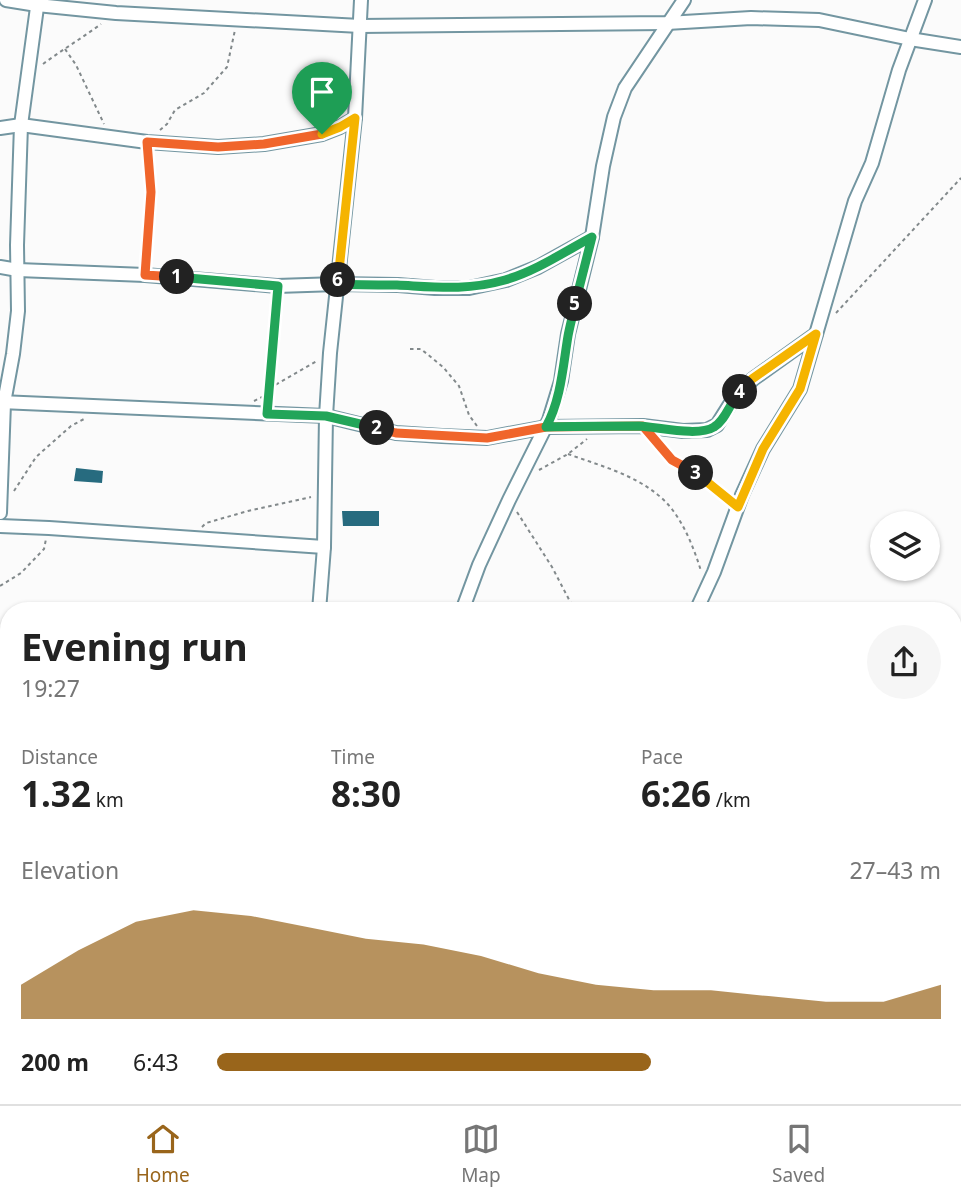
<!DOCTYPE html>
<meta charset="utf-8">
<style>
:root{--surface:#fff;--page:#f6f6f6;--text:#222;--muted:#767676;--line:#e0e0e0;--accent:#99651b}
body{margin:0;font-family:"Noto Sans",sans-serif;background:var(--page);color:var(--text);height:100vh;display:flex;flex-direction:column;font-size:26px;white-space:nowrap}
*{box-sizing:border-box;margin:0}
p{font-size:23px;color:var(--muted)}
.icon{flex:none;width:38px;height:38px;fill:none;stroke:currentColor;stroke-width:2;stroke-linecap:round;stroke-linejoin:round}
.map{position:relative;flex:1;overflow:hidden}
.side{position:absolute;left:0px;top:602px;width:962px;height:502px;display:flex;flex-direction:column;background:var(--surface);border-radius:28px 28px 0 0;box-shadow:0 2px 5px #0004}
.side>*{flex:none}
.controls{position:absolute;left:870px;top:511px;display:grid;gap:14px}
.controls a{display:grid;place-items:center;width:70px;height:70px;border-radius:50%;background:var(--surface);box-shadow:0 2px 5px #0004;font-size:35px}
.pin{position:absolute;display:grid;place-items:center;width:60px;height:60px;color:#fff;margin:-72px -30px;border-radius:50% 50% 50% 0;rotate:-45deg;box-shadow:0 0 7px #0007}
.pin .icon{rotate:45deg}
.km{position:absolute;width:35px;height:35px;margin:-18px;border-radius:50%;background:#222;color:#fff;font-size:19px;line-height:35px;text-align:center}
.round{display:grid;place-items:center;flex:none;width:74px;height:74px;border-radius:37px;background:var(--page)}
.headline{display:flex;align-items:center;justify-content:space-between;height:119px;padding:0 21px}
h1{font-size:38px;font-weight:700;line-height:52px}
.metrics{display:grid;grid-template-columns:repeat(3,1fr);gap:10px;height:119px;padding:7px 21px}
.metrics div{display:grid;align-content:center}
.metrics b{font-size:35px;font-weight:700}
.metrics small{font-size:19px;font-weight:400}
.metrics p{font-size:19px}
.chart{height:196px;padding:14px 21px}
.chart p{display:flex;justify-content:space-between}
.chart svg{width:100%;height:126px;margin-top:7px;fill:var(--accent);opacity:.7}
ul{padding:0 21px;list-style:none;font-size:23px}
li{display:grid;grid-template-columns:112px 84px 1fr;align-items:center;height:52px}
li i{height:18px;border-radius:9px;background:var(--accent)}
.tabs{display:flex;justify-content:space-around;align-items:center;height:98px;border-top:2px solid var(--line);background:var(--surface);font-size:19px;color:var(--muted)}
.tabs a{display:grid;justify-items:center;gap:4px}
.tabs .current{color:var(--accent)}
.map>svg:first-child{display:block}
.building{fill:#276b7f}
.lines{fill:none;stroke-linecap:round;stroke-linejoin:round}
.minor-casing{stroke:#7396a1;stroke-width:16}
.path{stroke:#82898b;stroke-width:2;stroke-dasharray:3.5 3.5;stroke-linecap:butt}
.minor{stroke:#fff;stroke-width:12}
.split-1-casing{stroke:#fff;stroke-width:14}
.split-2-casing{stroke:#fff;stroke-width:14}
.split-3-casing{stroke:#fff;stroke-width:14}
.split-4-casing{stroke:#fff;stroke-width:14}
.split-5-casing{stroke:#fff;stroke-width:14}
.split-6-casing{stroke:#fff;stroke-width:14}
.split-7-casing{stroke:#fff;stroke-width:14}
.split-1{stroke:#f0652b;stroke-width:9}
.split-2{stroke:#22a559;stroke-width:9}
.split-3{stroke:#f0652b;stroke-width:9}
.split-4{stroke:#f5b400;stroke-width:9}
.split-5{stroke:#22a559;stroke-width:9}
.split-6{stroke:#22a559;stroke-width:9}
.split-7{stroke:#f5b400;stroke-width:9}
</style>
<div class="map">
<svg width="961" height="1104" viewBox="0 0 961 1104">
<rect width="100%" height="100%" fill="#fbfbfb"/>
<g class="building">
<polygon points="76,468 103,471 102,483 74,481"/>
<polygon points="342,511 379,511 379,526 343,526"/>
<polygon points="960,880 961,880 961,898 956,897"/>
</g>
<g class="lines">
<g class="minor-casing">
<g id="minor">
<polyline points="6,0 37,5 116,13 360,26 667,23 751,18 819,20 910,39 961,47"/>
<polyline points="0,128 21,125 147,142 218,147 264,144 322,134 340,127 355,118"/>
<polyline points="0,267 18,270 145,275 277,286 337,284 398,285 435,288 469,288 506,280 538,267 592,237"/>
<polyline points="0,402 326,416 396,433 442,436 487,438 546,427 643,426 683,431 707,430 717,425 734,398 753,379 816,334"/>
<polyline points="0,513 4,403 13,354 18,311 17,245 21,125 38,0"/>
<polyline points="0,526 49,528 324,547"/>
<polyline points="319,611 324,547 326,416 330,353 355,118 361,0"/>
<polyline points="462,611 479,565 509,500 549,420 561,381 568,334 592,237 603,166 614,117 625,88 684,0"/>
<polyline points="696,611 714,572 742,495 763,449 800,389 855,201 872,163 899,70 925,0"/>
<polyline points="0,662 9,662"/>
<polyline points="954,682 961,677"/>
<polyline points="0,792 9,793"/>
<polyline points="0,927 9,927"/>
<polyline points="954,1068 961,1068"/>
<polyline points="454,1096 512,1104"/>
<polyline points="835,1096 843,1104"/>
<polyline points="284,1104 284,1096"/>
</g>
</g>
<g class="path">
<polyline points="65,49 76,65 104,124"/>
<path d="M43,64C62,50 82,38 101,24"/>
<polyline points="160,130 167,124 175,110 204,93 227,67 235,30"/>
<polyline points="146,264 151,192 148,154"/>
<polyline points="836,313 961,178"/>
<polyline points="410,349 421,349 443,367 459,386 469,415 477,426"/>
<polyline points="268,400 277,298"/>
<polyline points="254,401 268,394 275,385 317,361"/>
<polyline points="655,440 672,460 695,473 726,498"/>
<path d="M568,454C598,465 633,474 658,495C680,512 693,545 701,571"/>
<polyline points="539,470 568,454 587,439"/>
<polyline points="14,491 36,457 71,426 84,419"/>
<polyline points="517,512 552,567 575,611"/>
<polyline points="202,527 206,523 248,511 311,497"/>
<polyline points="0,586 21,573 44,549 46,539"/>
<polyline points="0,1060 9,1063"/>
<polyline points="74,1096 91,1104"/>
<polyline points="125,1104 130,1096"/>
<polyline points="218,1104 221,1096"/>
<polyline points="586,1104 587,1096"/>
<polyline points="758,1104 759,1096"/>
</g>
<use href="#minor" class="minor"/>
</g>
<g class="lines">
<g class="split-1-casing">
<polyline id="split-1" points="177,277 145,275 151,192 147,142 218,147 264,144 322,134"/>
</g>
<g class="split-2-casing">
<polyline id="split-2" points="177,277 278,286 267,414 326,416 377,428"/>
</g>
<g class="split-3-casing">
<polyline id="split-3" points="377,428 396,433 487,438 546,427 643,426 672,460 696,473"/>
</g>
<g class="split-4-casing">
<polyline id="split-4" points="696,473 738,507 763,449 800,389 816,334 752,379 740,392"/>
</g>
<g class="split-5-casing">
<path id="split-5" d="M575,304C573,315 570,325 568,336C563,366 561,400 546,427C577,426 608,426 639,426C659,427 698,437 714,427C726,420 730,402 740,392"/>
</g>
<g class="split-6-casing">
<path id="split-6" d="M338,280L337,284C357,285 377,285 397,285C436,287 466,291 505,280C536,271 564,252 592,237L575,304"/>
</g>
<g class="split-7-casing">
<polyline id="split-7" points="322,134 340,127 355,118 338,280"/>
</g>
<use href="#split-1" class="split-1"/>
<use href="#split-2" class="split-2"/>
<use href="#split-3" class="split-3"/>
<use href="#split-4" class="split-4"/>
<use href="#split-5" class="split-5"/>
<use href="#split-6" class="split-6"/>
<use href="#split-7" class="split-7"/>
</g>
</svg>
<div class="controls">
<a><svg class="icon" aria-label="layers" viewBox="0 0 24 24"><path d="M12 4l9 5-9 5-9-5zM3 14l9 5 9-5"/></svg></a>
</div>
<div class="pin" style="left:322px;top:134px;background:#1e9e55"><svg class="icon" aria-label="arrive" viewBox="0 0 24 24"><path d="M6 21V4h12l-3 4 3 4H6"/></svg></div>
<b class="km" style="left:177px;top:277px">1</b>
<b class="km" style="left:377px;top:428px">2</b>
<b class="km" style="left:696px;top:473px">3</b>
<b class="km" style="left:740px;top:392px">4</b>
<b class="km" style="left:575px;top:304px">5</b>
<b class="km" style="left:338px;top:280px">6</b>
<section class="side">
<div class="headline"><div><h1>Evening run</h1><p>19:27</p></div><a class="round"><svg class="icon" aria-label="share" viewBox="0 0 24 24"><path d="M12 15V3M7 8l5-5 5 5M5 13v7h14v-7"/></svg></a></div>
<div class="metrics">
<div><p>Distance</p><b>1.32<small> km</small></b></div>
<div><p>Time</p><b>8:30</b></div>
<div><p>Pace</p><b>6:26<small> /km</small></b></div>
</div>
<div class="chart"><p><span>Elevation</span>27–43 m</p>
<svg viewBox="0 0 160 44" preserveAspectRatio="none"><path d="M0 44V32L10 20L20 10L30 6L40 8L50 12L60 16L70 18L80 22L90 28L100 32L110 34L120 34L130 36L140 38L150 38L160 32V44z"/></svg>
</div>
<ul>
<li><b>200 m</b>6:43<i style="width:60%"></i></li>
</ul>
</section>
</div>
<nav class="tabs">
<a class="current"><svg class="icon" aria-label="home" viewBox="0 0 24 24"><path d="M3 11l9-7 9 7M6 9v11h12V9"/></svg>Home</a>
<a><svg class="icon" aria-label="map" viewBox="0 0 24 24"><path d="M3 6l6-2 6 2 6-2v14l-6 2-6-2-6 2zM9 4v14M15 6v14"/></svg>Map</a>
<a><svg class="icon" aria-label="saved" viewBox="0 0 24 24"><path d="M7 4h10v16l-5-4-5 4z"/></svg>Saved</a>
</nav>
